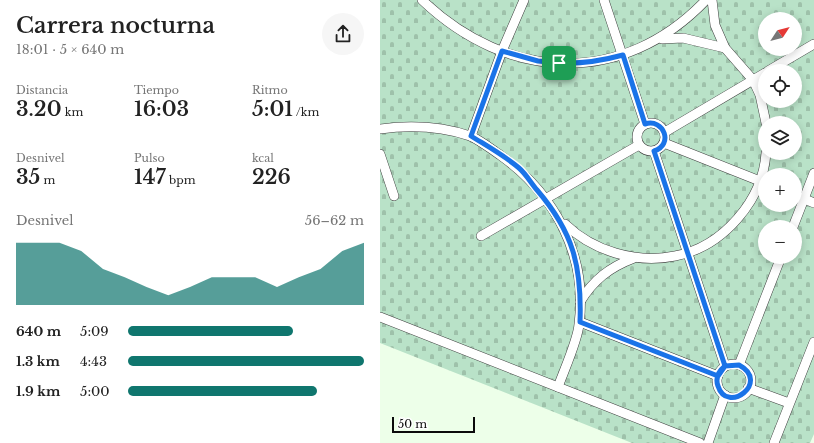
<!DOCTYPE html>
<html lang="es">
<meta charset="utf-8">
<style>
:root{--surface:#fff;--page:#f6f6f6;--text:#222;--muted:#767676;--accent:#0f766e}
body{margin:0;font-family:"Libre Baskerville",serif;background:var(--page);color:var(--text);height:100vh;display:flex;flex-direction:column;font-size:15px;white-space:nowrap}
*{box-sizing:border-box;margin:0}
p{font-size:13px;color:var(--muted)}
.icon{flex:none;width:22px;height:22px;fill:none;stroke:currentColor;stroke-width:2;stroke-linecap:round;stroke-linejoin:round}
.map{position:relative;flex:1;overflow:hidden}
.details{display:flex;flex-direction:column;background:var(--surface);width:380px}
.details>*{flex:none}
.needle{width:26px;rotate:54deg}
.buttons{position:absolute;left:378px;top:12px;display:grid;gap:8px}
.buttons a{display:grid;place-items:center;width:44px;height:44px;border-radius:50%;background:var(--surface);box-shadow:0 2px 10px #0003;font-size:20px}
.scale{position:absolute;left:12px;bottom:10px;width:83px;box-sizing:border-box;padding-left:4px;border:2px solid #0b0b0b;border-top:0;font-size:11px;line-height:14px;white-space:nowrap;color:#0b0b0b;-webkit-text-stroke:3px #fff;paint-order:stroke}
.pin{position:absolute;display:grid;place-items:center;width:34px;height:34px;color:#fff;margin:-17px;border-radius:8px;box-shadow:0 2px 6px #0006}
.round{display:grid;place-items:center;flex:none;width:42px;height:42px;border-radius:21px;background:var(--page)}
.headline{display:flex;align-items:center;justify-content:space-between;height:68px;padding:0 16px}
h1{font-size:22px;font-weight:600;line-height:30px}
.metrics{display:grid;grid-template-columns:repeat(3,1fr);gap:6px;height:68px;padding:4px 16px}
.metrics div{display:grid;align-content:center}
.metrics b{font-size:20px;font-weight:600}
.metrics small{font-size:11px;font-weight:400}
.metrics p{font-size:11px}
.chart{height:112px;padding:8px 16px}
.chart p{display:flex;justify-content:space-between}
.chart svg{width:100%;height:72px;margin-top:4px;fill:var(--accent);opacity:.7}
ul{padding:0 16px;list-style:none;font-size:13px}
li{display:grid;grid-template-columns:64px 48px 1fr;align-items:center;height:30px}
li i{height:10px;border-radius:5px;background:var(--accent)}
main{display:flex;flex:1;min-height:0}
.map>svg:first-child{display:block}
.cemetery{fill:url(#cemetery-stones);fill-rule:evenodd}
.lines{fill:none;stroke-linecap:round;stroke-linejoin:round}
.pedestrian-casing{stroke:#3e3e3e;stroke-width:10}
.pedestrian{stroke:#fff;stroke-width:9}
.route-casing{stroke:#fff;stroke-width:8}
.route{stroke:#1a73e8;stroke-width:5}
</style>
<main>
<section class="details">
<div class="headline"><div><h1>Carrera nocturna</h1><p>18:01 · 5 × 640 m</p></div><a class="round"><svg class="icon" aria-label="share" viewBox="0 0 24 24"><path d="M12 15V3M7 8l5-5 5 5M5 13v7h14v-7"/></svg></a></div>
<div class="metrics">
<div><p>Distancia</p><b>3.20<small> km</small></b></div>
<div><p>Tiempo</p><b>16:03</b></div>
<div><p>Ritmo</p><b>5:01<small> /km</small></b></div>
</div>
<div class="metrics">
<div><p>Desnivel</p><b>35<small> m</small></b></div>
<div><p>Pulso</p><b>147<small> bpm</small></b></div>
<div><p>kcal</p><b>226</b></div>
</div>
<div class="chart"><p><span>Desnivel</span>56–62 m</p>
<svg viewBox="0 0 160 44" preserveAspectRatio="none"><path d="M0 44V6L10 6L20 6L30 11L40 22L50 27L60 33L70 38L80 33L90 27L100 27L110 27L120 33L130 27L140 22L150 11L160 6V44z"/></svg>
</div>
<ul>
<li><b>640 m</b>5:09<i style="width:70%"></i></li>
<li><b>1.3 km</b>4:43<i style="width:100%"></i></li>
<li><b>1.9 km</b>5:00<i style="width:80%"></i></li>
</ul>
</section>
<div class="map">
<svg width="434" height="443" viewBox="0 0 434 443">
<defs>
<pattern id="cemetery-stones" width="16" height="16" patternUnits="userSpaceOnUse"><rect width="16" height="16" fill="#b9e2c8"/><path d="M2 7V4a2 2 0 0 1 4 0v3zM10 15v-3a2 2 0 0 1 4 0v3z" fill="#9ec1aa"/></pattern>
</defs>
<rect width="100%" height="100%" fill="#edffe9"/>
<path class="cemetery" d="M0,0H434V434L430,443H252L0,343ZM385,19H415V49H385ZM385,71H415V101H385ZM385,123H415V153H385ZM385,175H415V205H385ZM385,227H415V257H385Z"/>
<g class="lines">
<g class="pedestrian-casing">
<g id="pedestrian">
<path d="M42,0C128,82 243,87 326,0"/>
<polyline points="224,0 265,124"/>
<polyline points="332,0 335,25 345,48 373,80 380,95 386,123"/>
<polyline points="282,39 303,38 345,48"/>
<polyline points="388,71 434,44"/>
<circle cx="271" cy="137" r="14"/>
<path d="M0,129C30,125 60,126 90,136C100,140 111,149 120,155C175,194 208,256 199,324C198,340 184,370 178,387"/>
<polyline points="285,132 385,73"/>
<polyline points="91,136 122,51 144,0"/>
<polyline points="284,143 385,183"/>
<polyline points="274,151 345,366"/>
<polyline points="0,154 14,196"/>
<polyline points="415,195 434,203"/>
<path d="M185,224C213,251 256,264 295,256C343,247 383,200 386,153"/>
<polyline points="413,227 434,173"/>
<polyline points="101,236 259,145"/>
<path d="M200,302C213,280 230,267 254,258"/>
<polyline points="0,317 320,443"/>
<polyline points="200,322 338,376"/>
<circle cx="354" cy="381" r="17"/>
<polyline points="359,365 401,257"/>
<polyline points="368,388 409,403"/>
<polyline points="328,443 345,395"/>
<polyline points="394,443 434,342"/>
</g>
</g>
<use href="#pedestrian" class="pedestrian"/>
</g>
<g class="lines">
<g class="route-casing">
<path id="route" d="M179,63L158,61L122,51L91,136C107,146 125,156 139,168C146,174 151,183 157,190C193,232 202,266 200,322L338,376L345,366L359,365C391,382 347,415 338,386C335,378 339,371 345,366L274,151C294,145 284,118 265,124L243,55C221,61 201,64 179,63"/>
</g>
<use href="#route" class="route"/>
</g>
</svg>
<div class="buttons">
<a><svg class="needle" viewBox="-14 -14 28 28"><path d="M0-13l5 13h-10z" fill="#e53935"/><path d="M0 13l5-13h-10z" fill="#767676"/></svg></a>
<a><svg class="icon" aria-label="locate" viewBox="0 0 24 24"><circle cx="12" cy="12" r="6"/><path d="M12 2v4M12 18v4M2 12h4M18 12h4"/></svg></a>
<a><svg class="icon" aria-label="layers" viewBox="0 0 24 24"><path d="M12 4l9 5-9 5-9-5zM3 14l9 5 9-5"/></svg></a>
<a>+</a>
<a>−</a>
</div>
<div class="scale">50 m</div>
<div class="pin" style="left:179px;top:63px;background:#1e9e55"><svg class="icon" aria-label="arrive" viewBox="0 0 24 24"><path d="M6 21V4h12l-3 4 3 4H6"/></svg></div>
</div>
</main>
